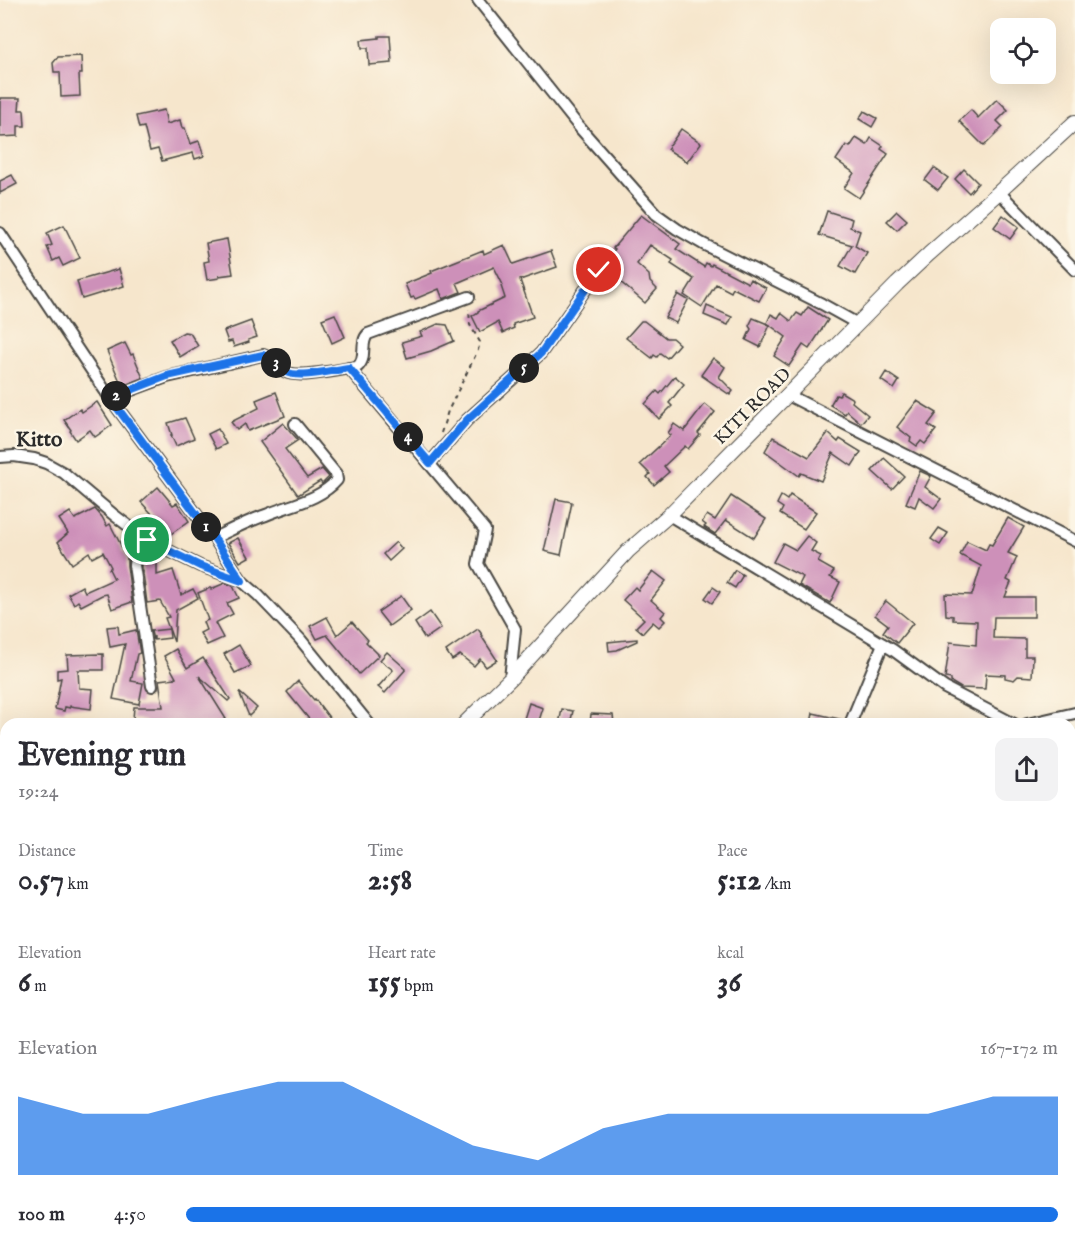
<!DOCTYPE html>
<meta charset="utf-8">
<style>
:root{--surface:#fff;--page:#f2f2f3;--text:#2b2b33;--muted:#7c7c81;--accent:#1a73e8}
body{margin:0;font-family:"IM FELL English",serif;background:var(--page);color:var(--text);height:100vh;display:flex;flex-direction:column;font-size:22px;white-space:nowrap}
*{box-sizing:border-box;margin:0}
p{font-size:20px;color:var(--muted)}
.icon{flex:none;width:33px;height:33px;fill:none;stroke:currentColor;stroke-width:2;stroke-linecap:round;stroke-linejoin:round}
.map{position:relative;flex:1;overflow:hidden}
.sheet{position:absolute;left:0px;top:718px;width:1076px;height:532px;display:flex;flex-direction:column;background:var(--surface);border-radius:18px 18px 0 0;box-shadow:0 6px 24px #0002}
.sheet>*{flex:none}
.controls{position:absolute;left:990px;top:18px;display:grid;gap:12px}
.controls a{display:grid;place-items:center;width:66px;height:66px;border-radius:12px;background:var(--surface);box-shadow:0 6px 24px #0002;font-size:30px}
.pin{position:absolute;display:grid;place-items:center;width:51px;height:51px;color:#fff;margin:-26px;border:3px solid #fff;border-radius:50%;box-shadow:0 2px 6px #0007}
.km{position:absolute;width:30px;height:30px;margin:-15px;border-radius:50%;background:#222;color:#fff;font-size:16px;line-height:30px;text-align:center}
.round{display:grid;place-items:center;flex:none;width:63px;height:63px;border-radius:12px;background:var(--page)}
.summary{display:flex;align-items:center;justify-content:space-between;height:102px;padding:0 18px}
h1{font-size:33px;font-weight:800;line-height:45px}
.stats{display:grid;grid-template-columns:repeat(3,1fr);gap:9px;height:102px;padding:6px 18px}
.stats div{display:grid;align-content:center}
.stats b{font-size:30px;font-weight:800}
.stats small{font-size:16px;font-weight:400}
.stats p{font-size:16px}
.chart{height:168px;padding:12px 18px}
.chart p{display:flex;justify-content:space-between}
.chart svg{width:100%;height:108px;margin-top:6px;fill:var(--accent);opacity:.7}
ul{padding:0 18px;list-style:none;font-size:20px}
li{display:grid;grid-template-columns:96px 72px 1fr;align-items:center;height:45px}
li i{height:15px;border-radius:8px;background:var(--accent)}
.map>svg:first-child{display:block}
.building{fill:#cd90b9}
.lines{fill:none;stroke-linecap:round;stroke-linejoin:round}
.minor-casing{stroke:#494743;stroke-width:14}
.tertiary-casing{stroke:#494743;stroke-width:16}
.path{stroke:#494743;stroke-width:2;stroke-dasharray:4.5 4.5;stroke-linecap:butt}
.minor{stroke:#fff;stroke-width:10}
.tertiary{stroke:#fff;stroke-width:14}
.route-casing{stroke:#fff;stroke-width:12}
.route{stroke:#1a73e8;stroke-width:8}
.labels{text-anchor:middle;stroke-width:5;stroke-linejoin:round;paint-order:stroke}
.street-label{font-size:18px;fill:#2b2b2b;stroke:#fcf5e5}
.quarter-label{font-size:21px;font-weight:bold;fill:#2b2b2b;stroke:#fcf5e5}
</style>
<div class="map">
<svg width="1075" height="1250" viewBox="0 0 1075 1250">
<rect width="100%" height="100%" fill="#fcf5e5"/>
<filter id="ink" filterUnits="userSpaceOnUse"><feTurbulence type="fractalNoise" baseFrequency=".0167" numOctaves="2"/><feDisplacementMap in="SourceGraphic" scale="12" xChannelSelector="R" yChannelSelector="G"/><feConvolveMatrix kernelMatrix="1 2 1 2 8 2 1 2 1" color-interpolation-filters="sRGB"/></filter>
<filter id="wash" filterUnits="userSpaceOnUse"><feTurbulence type="fractalNoise" baseFrequency=".008" numOctaves="4" result="noise"/><feDisplacementMap in="SourceGraphic" scale="24" xChannelSelector="R" yChannelSelector="G"/><feGaussianBlur stdDeviation="1.35" result="paint"/><feColorMatrix in="noise" values="0 0 0 0 0 0 0 0 0 0 0 0 0 0 0 0 0 1.4 0 .05"/><feComposite in="paint" operator="in"/></filter>
<g filter="url(#wash)">
<rect width="100%" height="100%" fill="#f6e6cc"/>
<g id="blocks">
<g class="building">
<polygon points="379,36 390,36 392,63 369,65 368,48 362,48 361,40 379,38"/>
<polygon points="81,56 82,74 79,74 80,96 61,97 60,72 54,72 53,63 58,57"/>
<polygon points="0,98 20,98 19,110 24,110 25,126 18,126 18,136 0,137"/>
<polygon points="997,99 1008,110 997,121 1003,127 984,146 959,121 971,110 978,118"/>
<polygon points="164,110 167,124 180,120 182,128 185,128 190,144 199,141 204,156 195,159 193,153 162,161 158,149 150,151 144,127 139,128 136,116"/>
<polygon points="864,111 877,118 872,127 859,119"/>
<polygon points="681,129 701,143 687,162 667,149"/>
<polygon points="856,138 867,145 871,138 883,146 881,149 888,154 859,198 844,188 854,173 836,160 846,145 850,147"/>
<polygon points="934,168 948,178 938,190 925,180"/>
<polygon points="964,169 978,183 969,193 955,179"/>
<polygon points="12,175 17,184 0,193 0,181"/>
<polygon points="827,211 852,219 850,227 860,231 855,246 867,253 855,274 840,266 852,245 819,235"/>
<polygon points="897,211 907,220 897,230 887,221"/>
<polygon points="641,215 680,244 676,249 704,267 706,263 711,266 712,264 748,283 750,279 766,288 759,301 733,288 731,292 716,284 702,307 684,295 694,279 671,264 673,260 650,245 637,264 649,275 650,282 657,289 645,303 611,274 609,278 605,275 606,270 603,264 615,249 613,248"/>
<polygon points="1003,215 1019,227 1010,239 994,227"/>
<polygon points="64,225 80,258 63,266 59,258 53,261 47,247 52,245 47,233"/>
<polygon points="227,239 233,274 219,276 219,278 207,280 204,262 209,261 206,243"/>
<polygon points="504,245 513,264 551,251 557,267 520,280 533,317 513,324 514,328 503,333 498,322 480,332 472,316 478,312 478,311 505,298 501,286 503,285 494,267 457,283 461,292 458,293 443,299 439,289 415,299 414,297 411,298 405,284 432,273 431,271 483,250 484,254"/>
<polygon points="119,269 124,286 82,299 77,281"/>
<polygon points="678,294 688,300 676,323 665,318"/>
<polygon points="707,306 732,317 728,325 704,315"/>
<polygon points="808,307 828,320 809,349 803,345 789,366 774,356 786,337 767,323 771,314 778,318 781,313 791,321 797,313 802,316"/>
<polygon points="335,314 345,337 332,343 322,319"/>
<polygon points="753,318 770,325 760,347 746,340 751,329 749,326"/>
<polygon points="251,321 257,337 248,340 249,342 234,347 232,341 228,342 224,331"/>
<polygon points="641,321 644,321 666,338 672,338 679,344 667,358 660,353 657,357 654,355 652,358 626,338"/>
<polygon points="438,324 447,325 454,341 431,351 407,358 402,342 422,336 420,332"/>
<polygon points="184,332 190,333 198,346 180,357 170,340"/>
<polygon points="125,343 131,355 133,354 143,378 122,386 107,351"/>
<polygon points="713,358 725,367 719,377 733,391 730,395 701,375"/>
<polygon points="886,372 899,381 894,389 881,380"/>
<polygon points="675,376 684,384 669,403 672,406 659,419 645,404 657,391 660,394"/>
<polygon points="276,392 285,416 248,431 245,424 237,430 231,422 259,408 256,400"/>
<polygon points="841,392 853,399 852,402 868,415 861,423 847,411 845,414 830,405 836,395 839,396"/>
<polygon points="917,401 937,413 928,425 936,430 925,444 921,441 917,446 910,441 911,438 897,427"/>
<polygon points="97,402 112,425 95,437 90,430 76,440 70,431 71,430 64,420 80,409 82,412"/>
<polygon points="705,404 715,412 698,433 700,435 688,449 685,446 664,466 669,472 654,485 647,477 650,474 640,464 671,435 668,433 674,424 684,431"/>
<polygon points="185,418 194,438 176,446 171,435 172,435 168,423"/>
<polygon points="283,423 298,440 285,449 307,478 322,469 329,477 322,484 320,481 298,495 260,442"/>
<polygon points="218,429 226,444 216,449 208,434"/>
<polygon points="828,433 838,442 840,439 861,452 852,466 833,453 821,481 801,473 799,476 765,451 773,437 809,457"/>
<polygon points="884,458 904,476 892,489 872,471"/>
<polygon points="920,471 931,476 925,487 941,499 934,508 919,497 915,507 906,503"/>
<polygon points="158,487 173,505 177,503 189,521 168,536 153,515 141,502"/>
<polygon points="790,495 816,512 804,529 780,514 783,508 777,504 781,496 787,500"/>
<polygon points="731,496 766,519 754,538 726,520 715,534 704,527 706,525 702,522 707,515 715,520"/>
<polygon points="556,499 572,502 561,555 544,551"/>
<polygon points="95,509 102,517 107,526 110,524 127,557 127,566 132,602 112,609 107,594 102,595 81,606 78,601 74,604 68,594 82,586 85,592 114,579 109,569 111,567 103,552 92,558 89,552 72,564 58,542 68,533 59,519 70,512 75,519"/>
<polygon points="1008,518 1024,527 1008,553 1017,557 1007,580 1011,582 1005,597 1034,597 1034,617 994,617 993,638 1025,639 1025,656 1033,656 1032,677 1018,676 1014,680 1005,678 1005,675 986,674 985,689 961,688 951,682 951,679 945,678 950,642 976,645 977,621 953,620 953,616 946,615 945,594 972,595 981,566 960,555 967,541 986,550 989,544 992,545"/>
<polygon points="939,528 948,533 940,545 931,539"/>
<polygon points="807,536 816,543 811,551 821,556 818,562 834,571 830,577 840,582 830,603 799,585 803,577 773,562 783,543 796,550"/>
<polygon points="238,538 249,557 240,562 228,543"/>
<polygon points="396,542 402,549 389,561 383,554"/>
<polygon points="154,553 157,565 157,575 173,570 181,595 193,589 198,598 176,610 174,642 165,618 169,617 160,601 147,603 142,565 142,560 146,557 145,555"/>
<polygon points="735,570 743,575 735,588 727,583"/>
<polygon points="653,571 666,581 651,600 665,612 661,617 665,621 659,627 653,622 643,633 636,627 644,619 623,600 635,587 638,590"/>
<polygon points="225,583 233,586 239,598 227,603 233,614 215,623 223,638 207,645 200,633 206,630 203,622 208,620 198,593 210,588 211,589"/>
<polygon points="713,587 720,592 712,603 705,598"/>
<polygon points="401,596 411,610 389,626 378,612"/>
<polygon points="886,601 913,623 897,643 883,632 888,625 875,615"/>
<polygon points="430,612 441,628 425,639 415,623"/>
<polygon points="327,617 337,635 352,622 368,640 366,642 379,655 359,674 327,635 317,639 310,626"/>
<polygon points="118,626 119,634 136,630 140,653 137,654 131,681 143,683 139,704 113,699 125,644 110,647 107,627"/>
<polygon points="169,629 170,638 154,640 154,636 153,640 151,631"/>
<polygon points="478,629 483,636 482,637 497,660 486,667 480,659 474,666 460,655 452,660 446,651"/>
<polygon points="637,639 637,641 617,650 609,651 608,642"/>
<polygon points="239,645 251,666 235,673 224,654"/>
<polygon points="176,649 187,668 203,658 230,699 228,701 199,676 226,719 218,724 145,724 145,720 133,719 134,707 163,707 159,680 176,678 164,656"/>
<polygon points="387,652 406,669 385,693 378,687 393,670 380,660"/>
<polygon points="103,654 103,670 78,670 79,688 93,689 91,709 70,706 70,708 65,707 64,711 55,709 61,678 57,679 57,670 68,669 67,655"/>
<polygon points="298,681 314,700 315,699 334,724 313,724 287,692"/>
<polygon points="239,692 257,708 249,716"/>
<polygon points="529,703 543,708 538,724 523,722"/>
<polygon points="562,709 573,711 570,724 559,724"/>
<polygon points="813,713 844,720 843,724 811,724"/>
<polygon points="591,714 613,715 614,724 590,724"/>
</g>
</g>
</g>
<g filter="url(#ink)">
<use href="#blocks" fill-opacity="0" stroke="#494743" stroke-width="1.5"/>
<g class="lines">
<g class="minor-casing">
<g id="minor">
<polyline points="478,0 580,128 656,214 677,229 703,244 822,304 858,324"/>
<polyline points="999,192 1075,270"/>
<polyline points="0,233 110,398 214,538 242,581"/>
<polyline points="349,368 485,530 478,564 515,629 510,679"/>
<polyline points="788,395 1075,541"/>
<path d="M110,398L167,377L263,355C273,358 277,367 286,372C299,379 341,369 357,367C368,358 359,343 368,334L469,297"/>
<polyline points="0,457 14,456 34,459 46,463 64,473 114,515 147,540 200,566 242,581 258,595 300,639 369,724"/>
<polyline points="430,463 467,420 541,353 599,270"/>
<polyline points="669,515 893,650 945,688 1014,724"/>
<path d="M214,538C231,530 248,521 266,515C289,505 320,500 337,480L336,474L295,424"/>
<polyline points="147,540 135,557 134,565 152,686"/>
<polyline points="850,724 883,644"/>
<polyline points="1027,724 1075,713"/>
<polyline points="1070,771 1075,774"/>
<polyline points="1070,870 1075,865"/>
<polyline points="1070,1069 1075,1069"/>
<polyline points="794,1245 799,1250"/>
<polyline points="693,1250 696,1245"/>
<polyline points="985,1250 986,1245"/>
</g>
</g>
<g class="tertiary-casing">
<g id="tertiary">
<polyline points="464,724 510,679 628,551 669,515 897,284 929,254 999,192 1075,122"/>
<polyline points="0,1011 6,1008"/>
</g>
</g>
<polyline class="path" points="441,433 448,411 478,350 480,342 470,325 469,309"/>
<use href="#minor" class="minor"/>
<use href="#tertiary" class="tertiary"/>
</g>
</g>
<g class="lines" filter="url(#ink)">
<g class="route-casing">
<path id="route" d="M147,540L200,566L242,581L214,538L110,398L167,376L263,355C273,358 277,368 286,372C300,379 333,370 349,368L430,463L467,420L541,353L599,270"/>
</g>
<use href="#route" class="route"/>
</g>
<g class="labels">
<g class="street-label">
<text transform="translate(752 406) rotate(-45)" y="6">KITI ROAD</text>
</g>
<g class="quarter-label">
<text x="39" y="446">Kitto</text>
</g>
</g>
</svg>
<div class="controls">
<a><svg class="icon" aria-label="locate" viewBox="0 0 24 24"><circle cx="12" cy="12" r="6"/><path d="M12 2v4M12 18v4M2 12h4M18 12h4"/></svg></a>
</div>
<div class="pin" style="left:147px;top:540px;background:#1e9e55"><svg class="icon" aria-label="arrive" viewBox="0 0 24 24"><path d="M6 21V4h12l-3 4 3 4H6"/></svg></div>
<div class="pin" style="left:599px;top:270px;background:#d93025"><svg class="icon" aria-label="check" viewBox="0 0 24 24"><path d="M5 12l5 5 9-10"/></svg></div>
<b class="km" style="left:206px;top:527px">1</b>
<b class="km" style="left:116px;top:396px">2</b>
<b class="km" style="left:276px;top:363px">3</b>
<b class="km" style="left:408px;top:437px">4</b>
<b class="km" style="left:524px;top:368px">5</b>
<section class="sheet">
<div class="summary"><div><h1>Evening run</h1><p>19:24</p></div><a class="round"><svg class="icon" aria-label="share" viewBox="0 0 24 24"><path d="M12 15V3M7 8l5-5 5 5M5 13v7h14v-7"/></svg></a></div>
<div class="stats">
<div><p>Distance</p><b>0.57<small> km</small></b></div>
<div><p>Time</p><b>2:58</b></div>
<div><p>Pace</p><b>5:12<small> /km</small></b></div>
</div>
<div class="stats">
<div><p>Elevation</p><b>6<small> m</small></b></div>
<div><p>Heart rate</p><b>155<small> bpm</small></b></div>
<div><p>kcal</p><b>36</b></div>
</div>
<div class="chart"><p><span>Elevation</span>167–172 m</p>
<svg viewBox="0 0 160 44" preserveAspectRatio="none"><path d="M0 44V12L10 19L20 19L30 12L40 6L50 6L60 19L70 32L80 38L90 25L100 19L110 19L120 19L130 19L140 19L150 12L160 12V44z"/></svg>
</div>
<ul>
<li><b>100 m</b>4:50<i style="width:100%"></i></li>
</ul>
</section>
</div>
